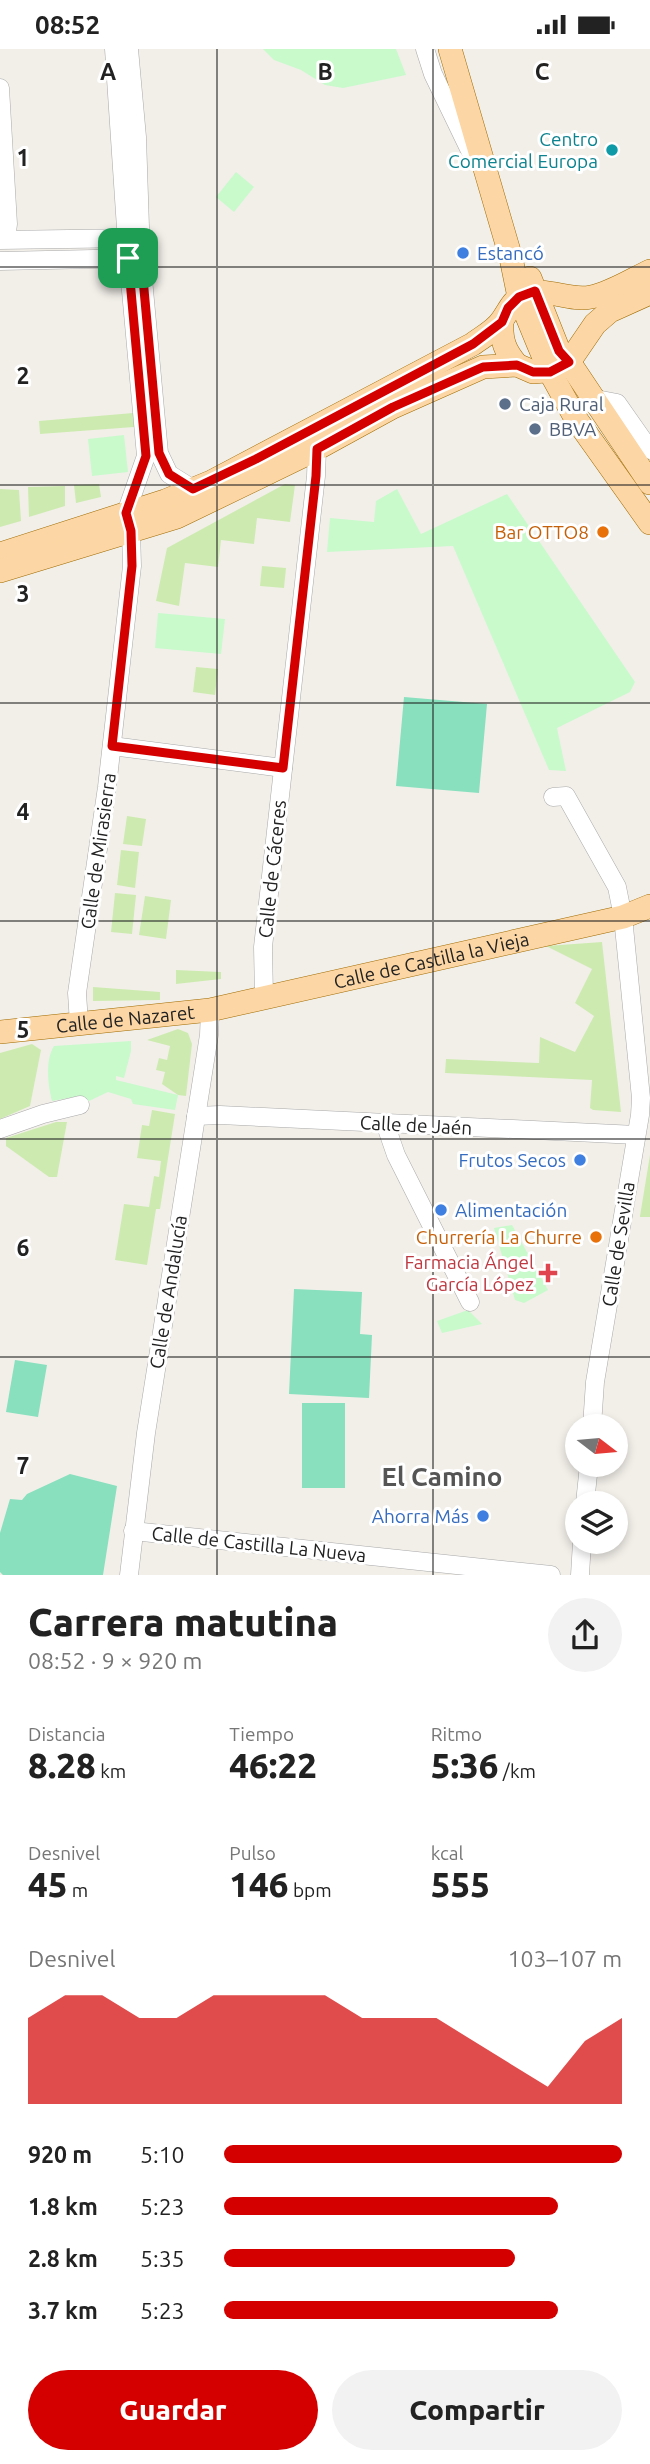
<!DOCTYPE html>
<html lang="es">
<meta charset="utf-8">
<style>
:root{--surface:#fff;--page:#f2f2f2;--text:#222;--muted:#767676;--accent:#d40000}
body{margin:0;font-family:Ubuntu,sans-serif;background:var(--page);color:var(--text);height:100vh;display:flex;flex-direction:column;font-size:26px;white-space:nowrap}
*{box-sizing:border-box;margin:0}
p{font-size:23px;color:var(--muted)}
.icon{flex:none;width:38px;height:38px;fill:none;stroke:currentColor;stroke-width:2;stroke-linecap:round;stroke-linejoin:round}
.map{position:relative;height:1526px;overflow:hidden}
.drawer{display:flex;flex-direction:column;background:var(--surface);flex:1}
.drawer>*{flex:none}
.needle{width:46px;rotate:106deg}
.fabs{position:absolute;left:565px;top:1365px;display:grid;gap:14px}
.fabs a{display:grid;place-items:center;width:63px;height:63px;border-radius:50%;background:var(--surface);box-shadow:0 4px 10px #0003;font-size:35px}
.pin{position:absolute;display:grid;place-items:center;width:60px;height:60px;color:#fff;margin:-30px;border-radius:14px;box-shadow:0 4px 10px #0006}
.round{display:grid;place-items:center;flex:none;width:74px;height:74px;border-radius:37px;background:var(--page)}
.head{display:flex;align-items:center;justify-content:space-between;height:119px;padding:0 28px}
h1{font-size:38px;font-weight:800;line-height:52px}
.metrics{display:grid;grid-template-columns:repeat(3,1fr);gap:10px;height:119px;padding:7px 28px}
.metrics div{display:grid;align-content:center}
.metrics b{font-size:35px;font-weight:800}
.metrics small{font-size:19px;font-weight:400}
.metrics p{font-size:19px}
.chart{height:196px;padding:14px 28px}
.chart p{display:flex;justify-content:space-between}
.chart svg{width:100%;height:126px;margin-top:7px;fill:var(--accent);opacity:.7}
.primary-button{display:flex;gap:14px;margin-top:auto;padding:14px 28px}
.primary-button a{flex:1;height:80px;border-radius:42px;background:var(--accent);color:#fff;font-size:28px;font-weight:800;line-height:80px;text-align:center}
.primary-button a+a{background:var(--page);color:var(--text)}
ul{padding:0 28px;list-style:none;font-size:23px}
li{display:grid;grid-template-columns:112px 84px 1fr;align-items:center;height:52px}
li i{height:18px;border-radius:9px;background:var(--accent)}
.status{display:flex;justify-content:space-between;align-items:center;height:49px;padding:0 35px;background:var(--surface);direction:ltr}
.status svg{height:19px;fill:currentColor}
.map>svg:first-child{display:block}
.grass{fill:#cdebb0}
.park{fill:#c8facc}
.pitch{fill:#88e0be}
.lines{fill:none;stroke-linecap:round;stroke-linejoin:round}
.minor-casing{stroke:#a9a9a9;stroke-width:19}
.major-casing{stroke:#a06b00;stroke-width:24}
.minor{stroke:#fff;stroke-width:18}
.major{stroke:#fcd6a4;stroke-width:23}
.route-casing{stroke:#fff;stroke-width:14}
.route{stroke:#d40000;stroke-width:9}
.grid{fill:none;stroke:#222;stroke-width:2;stroke-opacity:0.55}
.culture-dot{fill:#0f9aa8;stroke:#fff;stroke-width:2.5}
.shop-dot{fill:#3f7fe0;stroke:#fff;stroke-width:2.5}
.service-dot{fill:#5c6f8a;stroke:#fff;stroke-width:2.5}
.food-dot{fill:#e8710a;stroke:#fff;stroke-width:2.5}
.health-dot{fill:#e0444e;stroke:#fff;stroke-width:2.5}
.labels{text-anchor:middle;stroke-width:6;stroke-linejoin:round;paint-order:stroke}
.culture-label{font-size:19px;fill:#0d838f;stroke:#fff;text-anchor:end}
.shop-label{font-size:19px;fill:#366cbe;stroke:#fff;text-anchor:start}
.service-label{font-size:19px;fill:#4e5e75;stroke:#fff;text-anchor:start}
.food-label{font-size:19px;fill:#c56008;stroke:#fff;text-anchor:end}
.street-label{font-size:19px;fill:#222;stroke:#fff}
.health-label{font-size:19px;fill:#be3a42;stroke:#fff;text-anchor:end}
.district-label{font-size:26px;font-weight:bold;fill:#555;stroke:#fff}
.grid-label{font-size:23px;text-anchor:middle;font-weight:bold;fill:#222;stroke:#fff;stroke-width:6;stroke-linejoin:round;paint-order:stroke}
</style>
<div class="status"><b>08:52</b><svg viewBox="0 0 49 12"><path d="M0 12V9h3v3zM5 12V6h3v6zM10 12V3h3v9zM15 12V0h3v12zM26 1h20v11H26zM47 4h2v5h-2z"/></svg></div>
<div class="map">
<svg width="650" height="1526" viewBox="0 0 650 1526">
<rect width="100%" height="100%" fill="#f2efe9"/>
<g class="grass">
<polygon points="133,364 134,378 40,385 39,372"/>
<polygon points="99,435 101,448 76,454 74,436"/>
<polygon points="285,435 295,436 290,473 257,469 254,495 221,491 218,518 185,514 179,557 156,552 167,499"/>
<polygon points="65,437 65,457 29,468 28,438"/>
<polygon points="0,440 19,441 21,472 0,478"/>
<polygon points="262,517 286,519 284,539 260,537"/>
<polygon points="196,618 218,620 215,646 193,643"/>
<polygon points="127,767 146,770 142,797 123,795"/>
<polygon points="121,801 139,803 135,839 117,836"/>
<polygon points="115,844 136,846 132,885 111,883"/>
<polygon points="145,847 171,851 166,890 139,886"/>
<polygon points="602,893 621,1063 593,1061 590,1059 592,1031 445,1024 446,1010 539,1014 540,988 575,1003 594,967 575,954 592,920 546,897"/>
<polygon points="176,921 221,923 221,930 176,935"/>
<polygon points="93,938 160,943 160,951 93,952"/>
<polygon points="178,980 188,984 192,995 186,1047 178,1046 162,1035 165,1023 156,1021 159,1009 167,1011 170,997 147,991"/>
<polygon points="32,995 41,1001 30,1057 0,1070 0,1004"/>
<polygon points="152,1061 175,1065 160,1160 156,1160 147,1216 115,1211 124,1155 149,1158 154,1127 159,1128 161,1112 137,1109 142,1076 149,1077"/>
<polygon points="56,1073 67,1073 57,1128 49,1128 6,1097 6,1089"/>
<polygon points="650,1106 650,1168 640,1168 640,1167"/>
</g>
<g class="park">
<polygon points="263,0 396,0 406,26 343,39 325,36 301,21 274,11"/>
<polygon points="236,123 254,138 234,163 216,148"/>
<polygon points="124,386 128,423 92,427 88,390"/>
<polygon points="397,440 421,485 507,445 635,633 630,643 557,679 566,722 549,721 453,497 327,503 330,469 374,473 376,452"/>
<polygon points="158,564 225,570 221,605 155,599"/>
<path d="M131,992V1002L124,1029L116,1027V1031L178,1046L175,1061L133,1055L131,1050L108,1043L89,1052L80,1047L52,1052C48,1036 45,1011 54,997Z"/>
<polygon points="512,1176 548,1241 524,1254 515,1251 494,1179"/>
<polygon points="468,1261 482,1275 442,1284 437,1272"/>
</g>
<g class="pitch">
<polygon points="404,648 487,655 479,744 396,737"/>
<polygon points="294,1240 362,1243 360,1285 372,1286 369,1349 289,1345"/>
<polygon points="15,1311 47,1316 38,1368 6,1363"/>
<rect x="302" y="1354" width="43" height="85"/>
<polygon points="70,1425 117,1437 103,1526 3,1526 0,1523 0,1484 10,1450 22,1451 27,1445"/>
</g>
<g class="lines">
<g class="minor-casing">
<g id="minor">
<polyline points="129,0 137,88 141,208 159,404 169,425 193,440"/>
<polyline points="425,0 433,25 475,112"/>
<polyline points="0,39 8,175 6,190"/>
<polyline points="0,191 137,189"/>
<polyline points="0,212 140,209"/>
<polyline points="591,349 617,354 650,401"/>
<polyline points="112,697 283,719"/>
<polyline points="553,748 566,747 617,838 623,868 641,1049 640,1066 595,1333 592,1377"/>
<polyline points="264,948 263,898 316,427 317,400"/>
<polyline points="79,974 77,944 107,738 132,517 131,482 126,464 146,407 128,209 114,0"/>
<polyline points="196,1067 220,1066 636,1086"/>
<polyline points="385,1074 396,1106 470,1253"/>
<polyline points="0,1080 43,1065 80,1056"/>
<polyline points="585,1454 589,1416"/>
<polyline points="133,1482 551,1526"/>
<polyline points="129,1526 146,1384 209,986 210,961"/>
<polyline points="580,1526 582,1493"/>
</g>
</g>
<g class="major-casing">
<g id="major">
<polyline points="450,0 511,209 519,248 537,292 550,323 576,370 650,474"/>
<polyline points="530,229 559,302 569,313 650,434"/>
<path d="M502,273C501,292 505,302 517,316"/>
<path d="M0,505L165,452L211,433L473,295C482,288 496,281 502,271C509,262 511,253 522,247C546,236 567,253 591,248C611,244 631,231 650,222"/>
<polyline points="0,522 177,468 309,404 393,358 483,318 517,316 533,323 557,321 569,313 595,275 610,262 650,244"/>
<path id="s1" d="M0,983L210,961L623,868L650,857"/>
</g>
</g>
<use href="#minor" class="minor"/>
<use href="#major" class="major"/>
</g>
<g class="lines">
<g class="route-casing">
<polygon id="route" points="141,208 159,404 169,425 193,440 256,410 473,295 502,273 508,259 519,248 535,242 559,302 569,313 550,323 533,323 517,316 483,318 393,358 317,400 316,427 283,719 112,697 132,517 131,482 126,464 146,407 128,209"/>
</g>
<use href="#route" class="route"/>
</g>
<path class="grid" d="M217,0V1526M433,0V1526M0,218H650M0,436H650M0,654H650M0,872H650M0,1090H650M0,1308H650"/>
<circle class="culture-dot" cx="612" cy="101" r="7"/>
<g class="shop-dot">
<circle cx="463" cy="204" r="7"/>
<circle cx="580" cy="1111" r="7"/>
<circle cx="441" cy="1161" r="7"/>
<circle cx="483" cy="1467" r="7"/>
</g>
<g class="service-dot">
<circle cx="505" cy="355" r="7"/>
<circle cx="535" cy="380" r="7"/>
</g>
<g class="food-dot">
<circle cx="603" cy="483" r="7"/>
<circle cx="596" cy="1188" r="7"/>
</g>
<path class="health-dot" d="M544.5 1213.5h7v7h7v7h-7v7h-7v-7h-7v-7h7z"/>
<g class="labels">
<g class="culture-label">
<text x="598" y="97">Centro<tspan x="598" dy="22">Comercial Europa</tspan></text>
</g>
<g class="shop-label">
<text x="477" y="211">Estancó</text>
<text x="566" y="1118" text-anchor="end">Frutos Secos</text>
<text x="455" y="1168">Alimentación</text>
<text x="469" y="1474" text-anchor="end">Ahorra Más</text>
</g>
<g class="service-label">
<text x="519" y="362">Caja Rural</text>
<text x="549" y="387">BBVA</text>
</g>
<g class="food-label">
<text x="589" y="490">Bar OTTO8</text>
<text x="582" y="1195">Churrería La Churre</text>
</g>
<g class="street-label">
<text transform="translate(98 802) rotate(-82)" y="7">Calle de Mirasierra</text>
<text transform="translate(272 820) rotate(-84)" y="7">Calle de Cáceres</text>
<text dy="7" stroke="none"><textPath href="#s1" startOffset="438">Calle de Castilla la Vieja</textPath></text>
<text dy="7" stroke="none"><textPath href="#s1" startOffset="126">Calle de Nazaret</textPath></text>
<text transform="translate(416 1076) rotate(3)" y="7">Calle de Jaén</text>
<text transform="translate(618 1195) rotate(-81)" y="7">Calle de Sevilla</text>
<text transform="translate(168 1243) rotate(-81)" y="7">Calle de Andalucía</text>
<text transform="translate(259 1495) rotate(6)" y="7">Calle de Castilla La Nueva</text>
</g>
<g class="health-label">
<text x="534" y="1220">Farmacia Ángel<tspan x="534" dy="22">García López</tspan></text>
</g>
<g class="district-label">
<text x="442" y="1437">El Camino</text>
</g>
</g>
<g class="grid-label">
<text x="108" y="31">A</text>
<text x="325" y="31">B</text>
<text x="542" y="31">C</text>
<text x="23" y="117">1</text>
<text x="23" y="335">2</text>
<text x="23" y="553">3</text>
<text x="23" y="771">4</text>
<text x="23" y="989">5</text>
<text x="23" y="1207">6</text>
<text x="23" y="1425">7</text>
</g>
</svg>
<div class="fabs">
<a><svg class="needle" viewBox="-14 -14 28 28"><path d="M0-13l5 13h-10z" fill="#e53935"/><path d="M0 13l5-13h-10z" fill="#767676"/></svg></a>
<a><svg class="icon" aria-label="layers" viewBox="0 0 24 24"><path d="M12 4l9 5-9 5-9-5zM3 14l9 5 9-5"/></svg></a>
</div>
<div class="pin" style="left:128px;top:209px;background:#1e9e55"><svg class="icon" aria-label="arrive" viewBox="0 0 24 24"><path d="M6 21V4h12l-3 4 3 4H6"/></svg></div>
</div>
<section class="drawer">
<div class="head"><div><h1>Carrera matutina</h1><p>08:52 · 9 × 920 m</p></div><a class="round"><svg class="icon" aria-label="share" viewBox="0 0 24 24"><path d="M12 15V3M7 8l5-5 5 5M5 13v7h14v-7"/></svg></a></div>
<div class="metrics">
<div><p>Distancia</p><b>8.28<small> km</small></b></div>
<div><p>Tiempo</p><b>46:22</b></div>
<div><p>Ritmo</p><b>5:36<small> /km</small></b></div>
</div>
<div class="metrics">
<div><p>Desnivel</p><b>45<small> m</small></b></div>
<div><p>Pulso</p><b>146<small> bpm</small></b></div>
<div><p>kcal</p><b>555</b></div>
</div>
<div class="chart"><p><span>Desnivel</span>103–107 m</p>
<svg viewBox="0 0 160 44" preserveAspectRatio="none"><path d="M0 44V14L10 6L20 6L30 14L40 14L50 6L60 6L70 6L80 6L90 14L100 14L110 14L120 22L130 30L140 38L150 22L160 14V44z"/></svg>
</div>
<ul>
<li><b>920 m</b>5:10<i style="width:100%"></i></li>
<li><b>1.8 km</b>5:23<i style="width:84%"></i></li>
<li><b>2.8 km</b>5:35<i style="width:73%"></i></li>
<li><b>3.7 km</b>5:23<i style="width:84%"></i></li>
</ul>
<div class="primary-button"><a>Guardar</a><a>Compartir</a></div>
</section>
